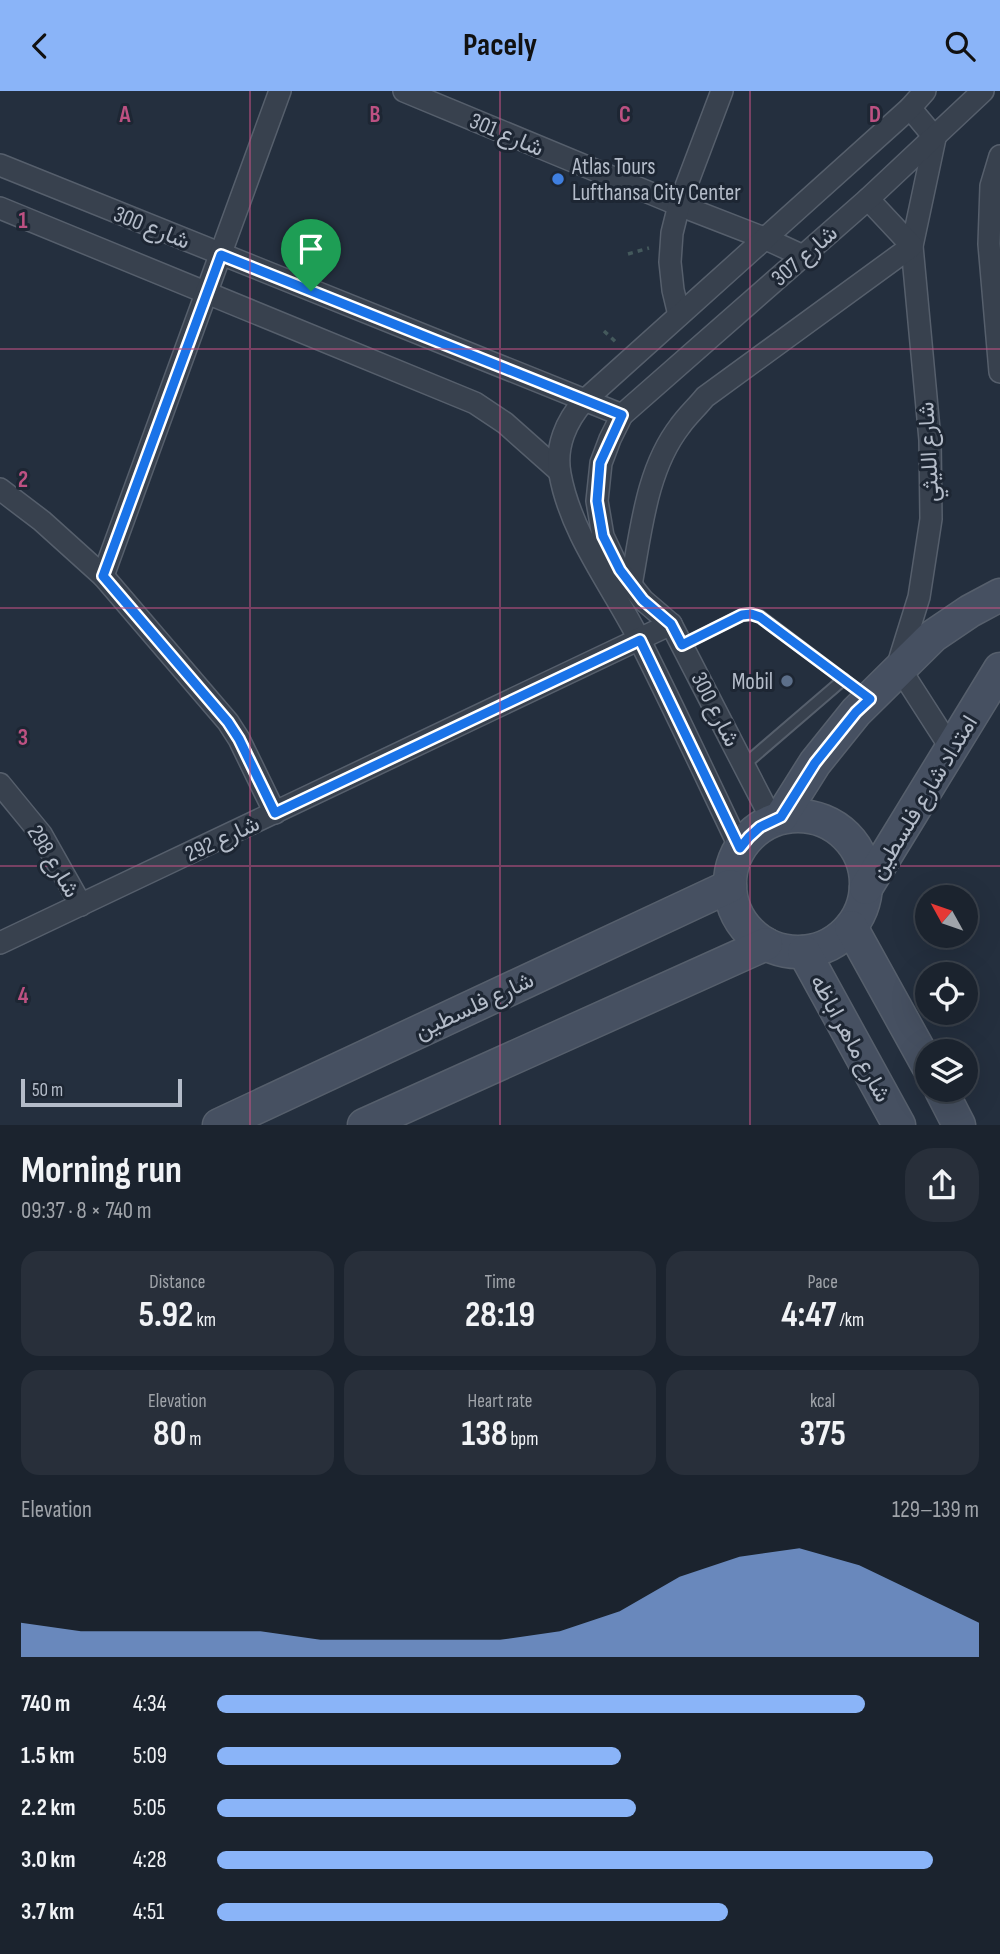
<!DOCTYPE html>
<meta charset="utf-8">
<style>
:root{--surface:#1b232e;--page:#282f3a;--text:#f1f3f6;--muted:#a0a4aa;--line:#39404a;--accent:#8ab4f8}
body{margin:0;font-family:"Sofia Sans Condensed",Vazirmatn,sans-serif;background:var(--page);color:var(--text);height:100vh;display:flex;flex-direction:column;font-size:26px;white-space:nowrap}
*{box-sizing:border-box;margin:0}
p{font-size:23px;color:var(--muted)}
.icon{flex:none;width:38px;height:38px;fill:none;stroke:currentColor;stroke-width:2;stroke-linecap:round;stroke-linejoin:round}
.map{position:relative;height:1034px;overflow:hidden}
.details{display:flex;flex-direction:column;background:var(--surface);flex:1}
.details>*{flex:none}
.needle{width:46px;rotate:310deg}
.fabs{position:absolute;left:915px;top:794px;display:grid;gap:14px}
.fabs a{display:grid;place-items:center;width:63px;height:63px;border-radius:50%;background:var(--surface);box-shadow:0 7px 28px #0002,0 0 0 2px var(--line);font-size:35px}
.scale{position:absolute;left:21px;bottom:18px;width:161px;box-sizing:border-box;padding-left:7px;border:4px solid #b4bcc9;border-top:0;font-size:19px;line-height:24px;white-space:nowrap;color:#b4bcc9;-webkit-text-stroke:5px #1d2633;paint-order:stroke}
.pin{position:absolute;display:grid;place-items:center;width:60px;height:60px;color:#fff;margin:-72px -30px;border-radius:50% 50% 50% 0;rotate:-45deg;box-shadow:0 0 7px #0007}
.pin .icon{rotate:45deg}
.round{display:grid;place-items:center;flex:none;width:74px;height:74px;border-radius:28px;background:var(--page)}
.headline{display:flex;align-items:center;justify-content:space-between;height:119px;padding:0 21px}
h1{font-size:38px;font-weight:700;line-height:52px}
.metrics{display:grid;grid-template-columns:repeat(3,1fr);gap:10px;height:119px;padding:7px 21px}
.metrics div{display:grid;align-content:center;border-radius:18px;background:var(--page);text-align:center}
.metrics b{font-size:35px;font-weight:700}
.metrics small{font-size:19px;font-weight:400}
.metrics p{font-size:19px}
.chart{height:196px;padding:14px 21px}
.chart p{display:flex;justify-content:space-between}
.chart svg{width:100%;height:126px;margin-top:7px;fill:var(--accent);opacity:.7}
ul{padding:0 21px;list-style:none;font-size:23px}
li{display:grid;grid-template-columns:112px 84px 1fr;align-items:center;height:52px}
li i{height:18px;border-radius:9px;background:var(--accent)}
header{display:flex;justify-content:space-between;align-items:center;height:91px;padding:0 21px;background:var(--accent);color:#111;font-size:32px;font-weight:700}
.map>svg:first-child{display:block}
.lines{fill:none;stroke-linecap:round;stroke-linejoin:round}
.lane-casing{stroke:#565f6c;stroke-width:14}
.street-casing{stroke:#565f6c;stroke-width:24}
.secondary-casing{stroke:#565f6c;stroke-width:35}
.path{stroke:#44595c;stroke-width:3.5;stroke-dasharray:5 5;stroke-linecap:butt}
.lane{stroke:#38414e;stroke-width:10}
.street{stroke:#38414e;stroke-width:21}
.secondary{stroke:#465061;stroke-width:32}
.route-casing{stroke:#fff;stroke-width:14}
.route{stroke:#1a73e8;stroke-width:9}
.grid{fill:none;stroke:#bd5182;stroke-width:2;stroke-opacity:0.55}
.shop-dot{fill:#3f7fe0;stroke:#1d2633;stroke-width:2.5}
.service-dot{fill:#5c6f8a;stroke:#1d2633;stroke-width:2.5}
.labels{text-anchor:middle;stroke-width:6;stroke-linejoin:round;paint-order:stroke}
.street-label{font-size:23px;fill:#b4bcc9;stroke:#1d2633}
.poi-label{font-size:23px;fill:#b4bcc9;stroke:#1d2633;text-anchor:start}
.grid-label{font-size:23px;text-anchor:middle;font-weight:bold;fill:#bd5182;stroke:#1d2633;stroke-width:6;stroke-linejoin:round;paint-order:stroke}
</style>
<header><svg class="icon" aria-label="back" viewBox="0 0 24 24"><path d="M15 5l-7 7 7 7"/></svg>Pacely<svg class="icon" aria-label="search" viewBox="0 0 24 24"><circle cx="10" cy="10" r="6"/><path d="M15 15l6 6"/></svg></header>
<div class="map">
<svg width="1000" height="1034" viewBox="0 0 1000 1034">
<rect width="100%" height="100%" fill="#242f3e"/>
<g class="lines">
<g class="lane-casing">
<g id="lane">
<polyline points="682,554 742,524 751,523 760,525 867,606"/>
<polyline points="744,674 844,588"/>
</g>
</g>
<g class="street-casing">
<g id="street">
<polyline points="404,0 679,114 764,147 803,165"/>
<polyline points="910,17 935,47 912,155 930,349 931,428 919,506 900,567 900,578 952,659"/>
<polyline points="1000,65 991,95 989,153 1000,281"/>
<polyline points="0,74 622,324"/>
<polyline points="0,117 475,312 505,332 559,380"/>
<polyline points="679,224 673,199 670,171 672,142 679,114 722,0"/>
<polyline points="0,398 42,430 103,485 228,631 239,648 275,722"/>
<polyline points="103,485 280,0"/>
<path d="M631,494C641,441 646,379 680,335C687,325 697,316 705,306L912,155L868,108"/>
<polyline points="0,693 41,743 81,814"/>
<polyline points="772,729 671,533 643,509 619,479 603,445 597,410 601,372 610,348 622,324 868,108 983,0"/>
<path d="M740,757C707,688 675,619 640,550C613,496 571,444 560,383C555,356 566,330 584,310L910,17L925,0"/>
<polyline points="0,852 671,533"/>
</g>
</g>
<g class="secondary-casing">
<g id="secondary">
<circle cx="798" cy="793" r="68"/>
<polyline points="781,726 815,672 856,621 933,545 970,520 1000,504"/>
<polyline points="866,797 1000,578"/>
<polyline points="851,836 928,975"/>
<polyline points="804,861 899,1034"/>
<polyline points="941,999 959,1034"/>
<polyline points="219,1034 730,795"/>
<polyline points="364,1034 766,853"/>
</g>
</g>
<g class="path">
<polyline points="628,163 649,157"/>
<polyline points="604,240 618,253"/>
</g>
<use href="#lane" class="lane"/>
<use href="#street" class="street"/>
<use href="#secondary" class="secondary"/>
</g>
<g class="lines">
<g class="route-casing">
<polygon id="route" points="221,164 622,324 600,372 597,410 603,445 620,479 643,509 671,533 682,554 742,524 751,523 760,526 870,608 856,621 815,672 781,726 760,736 749,746 740,757 640,549 275,722 239,648 228,631 103,485"/>
</g>
<use href="#route" class="route"/>
</g>
<path class="grid" d="M250,0V1034M500,0V1034M750,0V1034M0,258H1000M0,517H1000M0,775H1000"/>
<circle class="shop-dot" cx="558" cy="88" r="7"/>
<circle class="service-dot" cx="787" cy="590" r="7"/>
<g class="labels">
<g class="street-label">
<text transform="translate(507 43) rotate(23)" y="8">شارع 301</text>
<text transform="translate(152 136) rotate(22)" y="8">شارع 300</text>
<text transform="translate(804 164) rotate(-41)" y="8">شارع 307</text>
<text transform="translate(928 361) rotate(-93)" y="8">شارع الليثي</text>
<text transform="translate(716 618) rotate(63)" y="8">شارع 300</text>
<text transform="translate(923 706) rotate(-59)" y="8">امتداد شارع فلسطين</text>
<text transform="translate(222 747) rotate(-25)" y="8">شارع 292</text>
<text transform="translate(54 770) rotate(59)" y="8">شارع 298</text>
<text transform="translate(474 914) rotate(-25)" y="8">شارع فلسطين</text>
<text transform="translate(851 947) rotate(61)" y="8">شارع ماهر اباظه</text>
</g>
<g class="poi-label">
<text x="572" y="83">Atlas Tours<tspan x="572" dy="26">Lufthansa City Center</tspan></text>
<text x="773" y="598" text-anchor="end">Mobil</text>
</g>
</g>
<g class="grid-label">
<text x="125" y="31">A</text>
<text x="375" y="31">B</text>
<text x="625" y="31">C</text>
<text x="875" y="31">D</text>
<text x="23" y="137">1</text>
<text x="23" y="396">2</text>
<text x="23" y="654">3</text>
<text x="23" y="912">4</text>
</g>
</svg>
<div class="fabs">
<a><svg class="needle" viewBox="-14 -14 28 28"><path d="M0-13l5 13h-10z" fill="#e53935"/><path d="M0 13l5-13h-10z" fill="#a0a4aa"/></svg></a>
<a><svg class="icon" aria-label="locate" viewBox="0 0 24 24"><circle cx="12" cy="12" r="6"/><path d="M12 2v4M12 18v4M2 12h4M18 12h4"/></svg></a>
<a><svg class="icon" aria-label="layers" viewBox="0 0 24 24"><path d="M12 4l9 5-9 5-9-5zM3 14l9 5 9-5"/></svg></a>
</div>
<div class="scale">50 m</div>
<div class="pin" style="left:311px;top:200px;background:#1e9e55"><svg class="icon" aria-label="arrive" viewBox="0 0 24 24"><path d="M6 21V4h12l-3 4 3 4H6"/></svg></div>
</div>
<section class="details">
<div class="headline"><div><h1>Morning run</h1><p>09:37 · 8 × 740 m</p></div><a class="round"><svg class="icon" aria-label="share" viewBox="0 0 24 24"><path d="M12 15V3M7 8l5-5 5 5M5 13v7h14v-7"/></svg></a></div>
<div class="metrics">
<div><p>Distance</p><b>5.92<small> km</small></b></div>
<div><p>Time</p><b>28:19</b></div>
<div><p>Pace</p><b>4:47<small> /km</small></b></div>
</div>
<div class="metrics">
<div><p>Elevation</p><b>80<small> m</small></b></div>
<div><p>Heart rate</p><b>138<small> bpm</small></b></div>
<div><p>kcal</p><b>375</b></div>
</div>
<div class="chart"><p><span>Elevation</span>129–139 m</p>
<svg viewBox="0 0 160 44" preserveAspectRatio="none"><path d="M0 44V32L10 35L20 35L30 35L40 35L50 38L60 38L70 38L80 38L90 35L100 28L110 16L120 9L130 6L140 12L150 22L160 32V44z"/></svg>
</div>
<ul>
<li><b>740 m</b>4:34<i style="width:85%"></i></li>
<li><b>1.5 km</b>5:09<i style="width:53%"></i></li>
<li><b>2.2 km</b>5:05<i style="width:55%"></i></li>
<li><b>3.0 km</b>4:28<i style="width:94%"></i></li>
<li><b>3.7 km</b>4:51<i style="width:67%"></i></li>
</ul>
</section>
